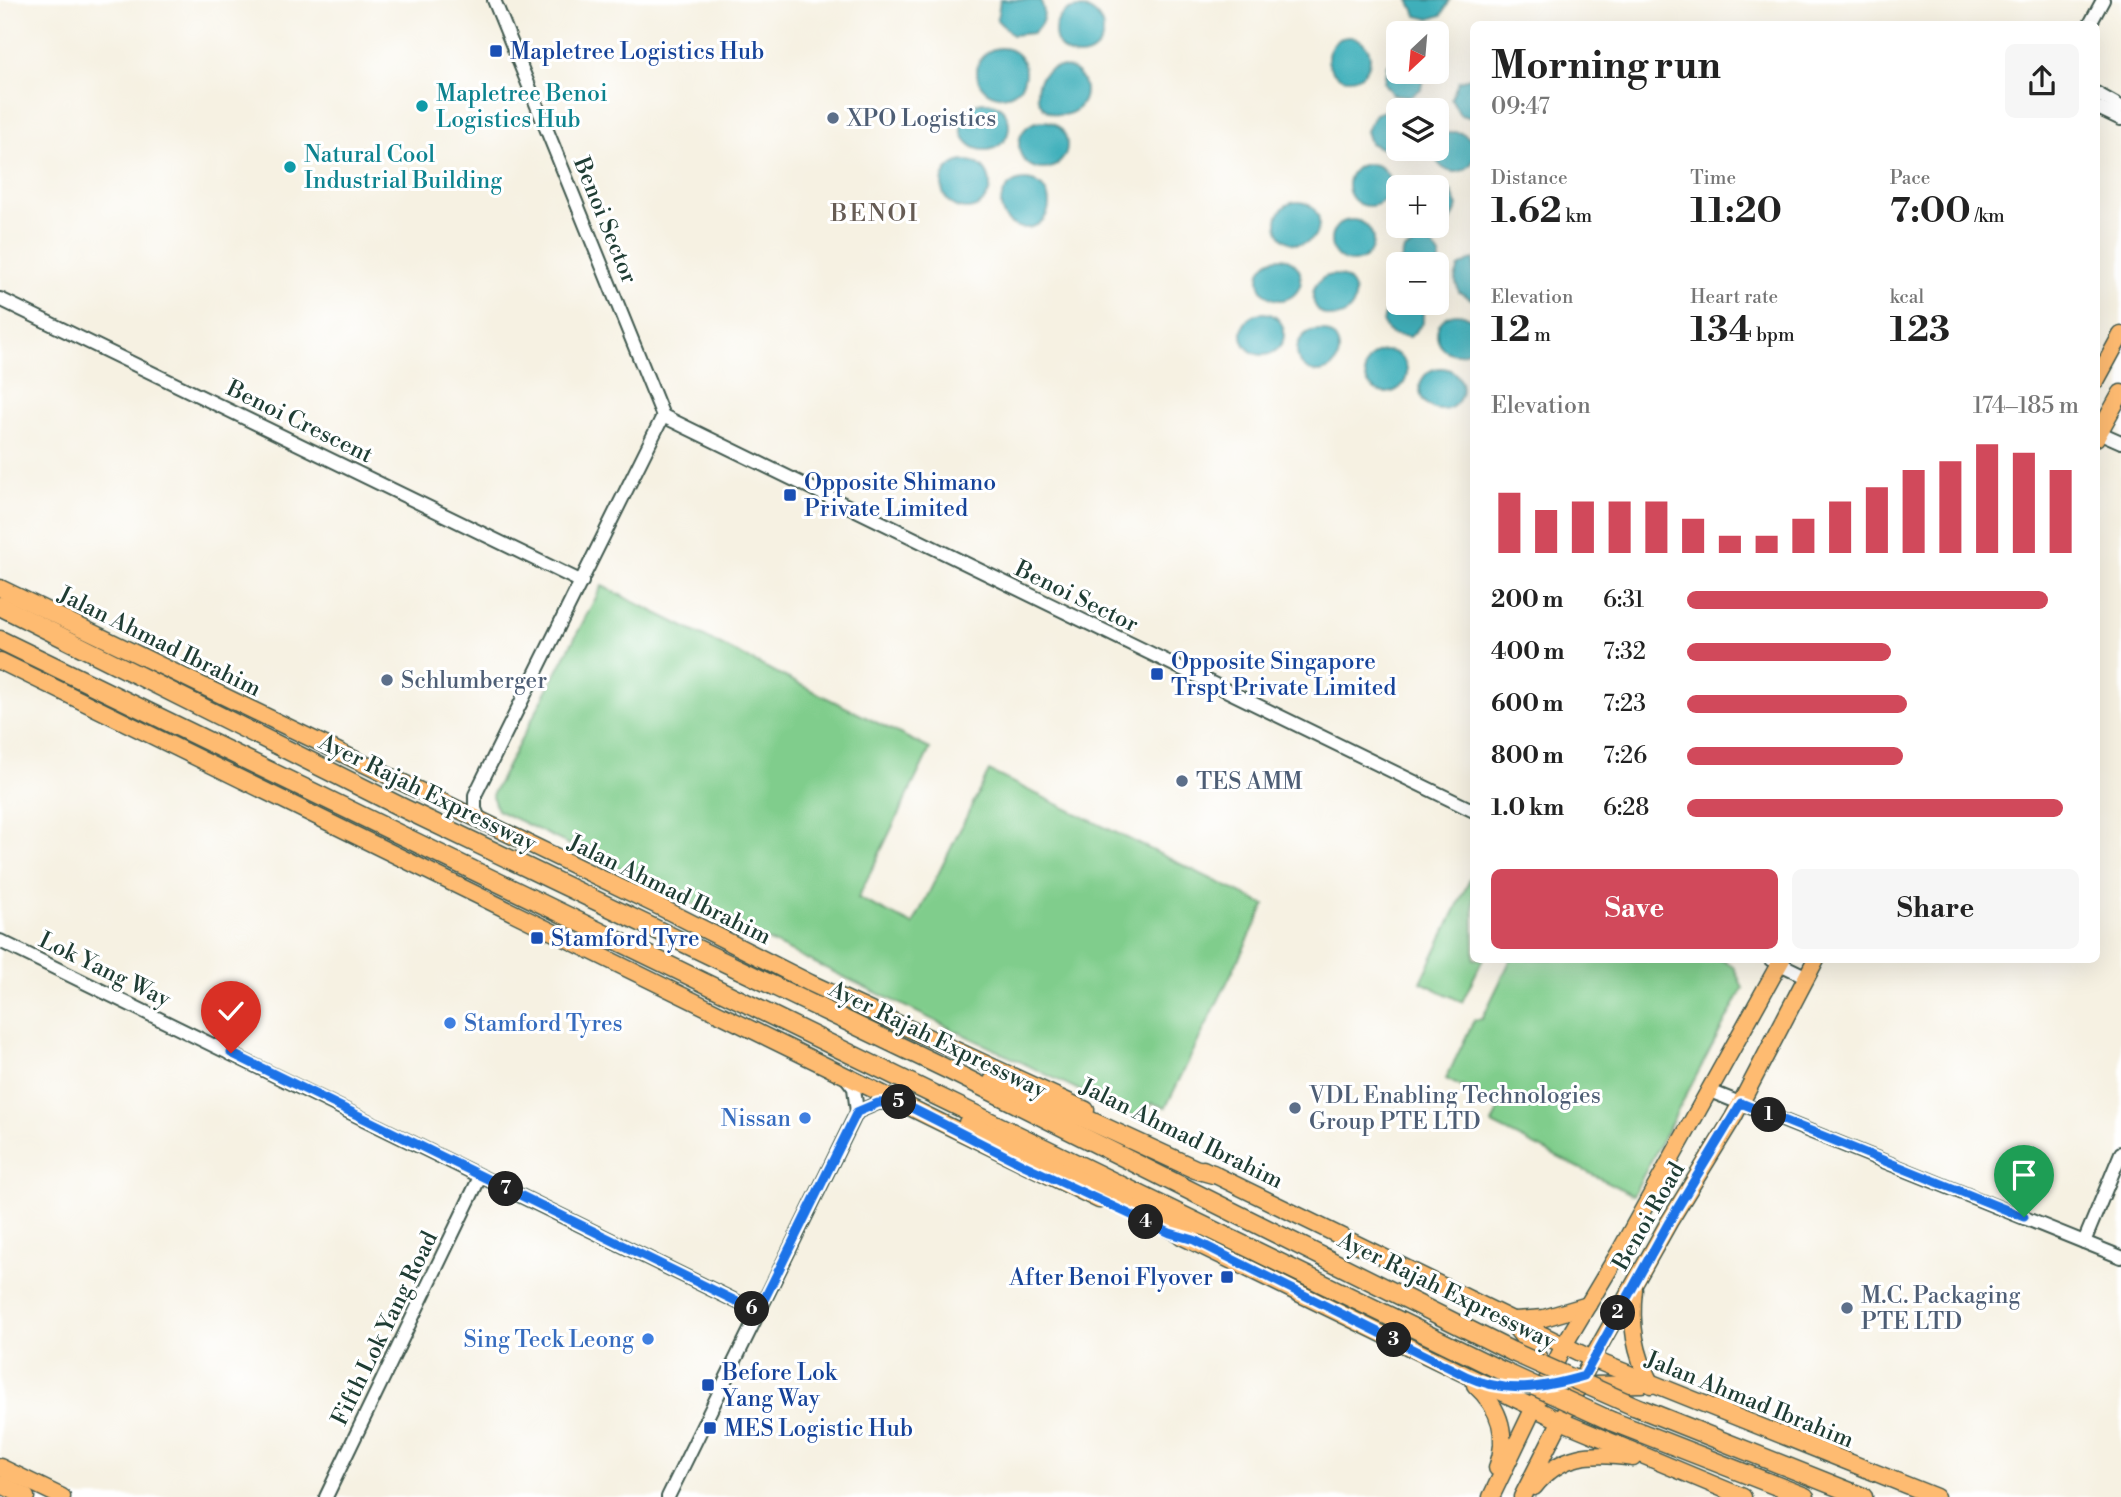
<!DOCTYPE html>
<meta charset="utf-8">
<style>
:root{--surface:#fff;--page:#f6f6f6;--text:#222;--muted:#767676;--accent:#d1495b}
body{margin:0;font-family:"Libre Bodoni",serif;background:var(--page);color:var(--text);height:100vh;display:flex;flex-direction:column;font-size:26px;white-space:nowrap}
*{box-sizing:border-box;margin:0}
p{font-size:23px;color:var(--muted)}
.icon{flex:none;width:38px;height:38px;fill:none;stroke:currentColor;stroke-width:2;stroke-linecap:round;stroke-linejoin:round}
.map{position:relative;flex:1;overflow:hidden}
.details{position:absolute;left:1470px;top:21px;width:630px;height:942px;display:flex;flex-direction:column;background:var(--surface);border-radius:10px;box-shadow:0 7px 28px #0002}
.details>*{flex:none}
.needle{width:46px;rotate:206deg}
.buttons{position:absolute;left:1386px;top:21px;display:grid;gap:14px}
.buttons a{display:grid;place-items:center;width:63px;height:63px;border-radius:10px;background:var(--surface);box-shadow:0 7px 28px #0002;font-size:35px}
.pin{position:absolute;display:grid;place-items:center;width:60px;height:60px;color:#fff;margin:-72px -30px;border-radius:50% 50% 50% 0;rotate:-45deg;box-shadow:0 0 7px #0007}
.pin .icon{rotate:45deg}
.km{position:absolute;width:35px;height:35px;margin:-18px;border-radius:50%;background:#222;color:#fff;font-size:19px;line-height:35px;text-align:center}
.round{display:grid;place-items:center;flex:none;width:74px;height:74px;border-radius:10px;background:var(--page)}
.headline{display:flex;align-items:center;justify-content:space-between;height:119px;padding:0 21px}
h1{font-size:38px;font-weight:700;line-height:52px}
.stats{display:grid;grid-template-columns:repeat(3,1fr);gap:10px;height:119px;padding:7px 21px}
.stats div{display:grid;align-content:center}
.stats b{font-size:35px;font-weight:700}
.stats small{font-size:19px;font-weight:400}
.stats p{font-size:19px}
.chart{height:196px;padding:14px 21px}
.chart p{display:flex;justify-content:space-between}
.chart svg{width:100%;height:126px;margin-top:7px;stroke:var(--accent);stroke-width:6}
.cta{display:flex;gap:14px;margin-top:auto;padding:14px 21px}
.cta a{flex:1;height:80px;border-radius:10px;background:var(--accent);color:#fff;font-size:28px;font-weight:700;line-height:80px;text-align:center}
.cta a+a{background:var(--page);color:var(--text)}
ul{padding:0 21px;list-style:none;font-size:23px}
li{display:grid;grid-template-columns:112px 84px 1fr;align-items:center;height:52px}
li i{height:18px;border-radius:9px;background:var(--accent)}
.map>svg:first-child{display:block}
.green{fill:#80cd8c;stroke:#508560;stroke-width:2}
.water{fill:#41b0bb;stroke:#307678;stroke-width:2}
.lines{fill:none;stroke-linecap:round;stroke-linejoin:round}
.minor-casing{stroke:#3f584e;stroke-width:16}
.major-casing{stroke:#3f584e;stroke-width:19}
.highway-casing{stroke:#3f584e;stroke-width:21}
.minor{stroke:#fff;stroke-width:12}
.major{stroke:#febb71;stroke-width:16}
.highway{stroke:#febb71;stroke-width:18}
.highway-bridge-casing{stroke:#3f584e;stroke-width:21;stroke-linecap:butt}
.highway-bridge{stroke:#febb71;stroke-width:18}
.route-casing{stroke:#fff;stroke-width:14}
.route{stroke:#1a73e8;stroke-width:9}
.transit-dot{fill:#1a4fb4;stroke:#fff;stroke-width:2.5}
.culture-dot{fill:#0f9aa8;stroke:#fff;stroke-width:2.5}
.service-dot{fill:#5c6f8a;stroke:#fff;stroke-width:2.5}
.shop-dot{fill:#3f7fe0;stroke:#fff;stroke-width:2.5}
.labels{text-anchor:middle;stroke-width:6;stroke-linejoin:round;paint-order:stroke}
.transit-label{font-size:23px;fill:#164399;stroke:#fff;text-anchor:start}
.culture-label{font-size:23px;fill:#0d838f;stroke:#fff;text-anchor:start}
.service-label{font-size:23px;fill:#4e5e75;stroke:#fff;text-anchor:start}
.street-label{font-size:23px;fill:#1f3d34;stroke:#fff}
.shop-label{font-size:23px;fill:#366cbe;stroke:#fff;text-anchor:end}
.neighbourhood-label{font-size:24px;letter-spacing:2px;fill:#665c55;stroke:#fff}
</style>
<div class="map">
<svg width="2121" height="1497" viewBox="0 0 2121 1497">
<rect width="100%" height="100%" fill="#fff"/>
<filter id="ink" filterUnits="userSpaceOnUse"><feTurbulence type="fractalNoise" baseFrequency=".0143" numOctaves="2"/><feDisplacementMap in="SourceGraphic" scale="14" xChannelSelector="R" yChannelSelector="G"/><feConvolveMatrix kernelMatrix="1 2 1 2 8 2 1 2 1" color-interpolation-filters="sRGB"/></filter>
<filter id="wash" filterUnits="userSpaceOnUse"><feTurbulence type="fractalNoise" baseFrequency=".00686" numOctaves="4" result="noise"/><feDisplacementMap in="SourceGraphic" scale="28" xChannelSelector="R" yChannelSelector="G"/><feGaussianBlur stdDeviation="1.57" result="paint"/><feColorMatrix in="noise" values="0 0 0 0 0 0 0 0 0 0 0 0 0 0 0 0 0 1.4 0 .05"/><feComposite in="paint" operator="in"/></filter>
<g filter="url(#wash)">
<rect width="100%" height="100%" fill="#f6f1e2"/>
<g class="green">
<polygon points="602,586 930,749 858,898 913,925 989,771 1265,905 1166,1107 1151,1103 1143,1121 497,810 492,795"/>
<polygon points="1473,873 1474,959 1483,959 1462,1002 1421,982"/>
<polygon points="1511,959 1720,959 1733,966 1743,988 1633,1195 1492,1124 1500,1106 1446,1079 1474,1020 1482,1019"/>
</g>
<g class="water">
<path d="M1000,0H1040C1047,13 1044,24 1033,33L1012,35L997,20Z"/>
<polygon points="1409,0 1450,0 1442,15 1430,19 1417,16"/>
<circle cx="1079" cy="32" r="24"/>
<circle cx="1349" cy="58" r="21"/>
<circle cx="1001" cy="72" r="24"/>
<polygon points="1398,57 1398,72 1424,72 1421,89 1411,96 1392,94 1384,83 1387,64"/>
<circle cx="1061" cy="91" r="24"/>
<polygon points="1473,77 1474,118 1472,118 1460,115 1451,98 1459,81"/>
<circle cx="985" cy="126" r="24"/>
<polygon points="1387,110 1398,114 1398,148 1388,152 1370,143 1366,131 1375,114"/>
<circle cx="1043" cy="145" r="24"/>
<circle cx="1455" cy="152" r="20"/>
<circle cx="966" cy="185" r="24"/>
<circle cx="1369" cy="185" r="21"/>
<circle cx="1025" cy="204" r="24"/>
<polygon points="1437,186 1450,190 1458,206 1450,223 1438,227 1430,226 1437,226 1437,187 1430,187"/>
<circle cx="1298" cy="223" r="21"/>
<circle cx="1352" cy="241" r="21"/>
<polygon points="1421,241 1433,246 1440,256 1437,275 1437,264 1400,264 1404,250"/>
<circle cx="1280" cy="279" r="21"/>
<polygon points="1473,259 1474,259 1473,300 1459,292 1455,279 1459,267"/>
<circle cx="1334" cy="296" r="21"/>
<polygon points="1398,297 1398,303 1418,303 1423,311 1423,323 1410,337 1391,334 1383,324 1386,305"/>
<circle cx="1263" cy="334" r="21"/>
<circle cx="1457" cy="334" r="20"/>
<circle cx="1318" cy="351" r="21"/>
<circle cx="1386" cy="372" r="21"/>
<circle cx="1441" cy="389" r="21"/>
</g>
</g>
<g filter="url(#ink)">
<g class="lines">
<g class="minor-casing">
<g id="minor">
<polyline points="494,0 663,416 1474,811"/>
<polyline points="2090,24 2103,0"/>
<polyline points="2096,93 2121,107"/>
<polyline points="2096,107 2121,119"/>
<polyline points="0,299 582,582"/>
<polyline points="2096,431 2121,442"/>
<polyline points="480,821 475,809 475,795 663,416"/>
<polyline points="0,941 758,1312"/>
<polyline points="1770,959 1807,977"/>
<polyline points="1710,1091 2121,1257"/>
<polyline points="857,1112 878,1103 896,1102"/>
<polyline points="2084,1242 2121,1153"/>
<polyline points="326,1497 480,1177"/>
<polyline points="668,1497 857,1112 854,1088 845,1076"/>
</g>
</g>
<g class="major-casing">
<g id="major">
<polyline points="2096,381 2121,335"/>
<polyline points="2096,438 2121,393"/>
<polyline points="0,588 658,906 810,983 1086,1110"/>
<polyline points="0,661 1099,1200"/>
<polyline points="1203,1169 1592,1359 1936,1497"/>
<polyline points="1181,1236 1561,1421 1743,1497"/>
<path d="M1634,1289C1630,1325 1635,1353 1651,1385"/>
<polyline points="1515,1320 1544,1318 1588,1305"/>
<polyline points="1515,1327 1548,1370"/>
<path d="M1475,1385C1500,1408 1509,1435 1497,1468"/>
<polyline points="1543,1394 1592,1385 1642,1384"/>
<polyline points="0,1467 62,1497"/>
<polyline points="0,1484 26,1497"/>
<path d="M1534,1487C1561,1453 1592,1452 1633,1458"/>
<polyline points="1491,1497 1564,1345 1620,1251 1782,959"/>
<polyline points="1522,1497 1592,1359 1669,1222 1733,1118 1816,959"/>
</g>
</g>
<g class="highway-casing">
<g id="highway">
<polyline points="0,606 401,807 949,1070 1513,1352"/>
<polyline points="0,640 1504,1372"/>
<polyline points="993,1081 1071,1112 1195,1169 1213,1174"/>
<polyline points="968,1123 1193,1240"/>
<polyline points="1634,1406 1863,1497"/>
<polyline points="1611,1421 1805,1497"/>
</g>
</g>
<use href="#minor" class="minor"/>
<use href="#major" class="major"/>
<use href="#highway" class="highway"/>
<g class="highway-bridge-casing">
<g id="highway-bridge">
<polyline points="1513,1352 1634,1406"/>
<polyline points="1504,1372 1611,1421"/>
</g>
</g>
<use href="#highway-bridge" class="highway-bridge"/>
</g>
</g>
<g class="lines" filter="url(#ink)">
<g class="route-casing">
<path id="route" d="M231,1053L758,1312L857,1112L878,1103L900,1102L1024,1165L1170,1233L1194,1240L1466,1376C1506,1395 1543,1388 1584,1376L1669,1222L1741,1103L2024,1217"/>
</g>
<use href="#route" class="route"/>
</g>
<g class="transit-dot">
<rect x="489" y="44" width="14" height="14" rx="3.5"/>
<rect x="783" y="488" width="14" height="14" rx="3.5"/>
<rect x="1150" y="667" width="14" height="14" rx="3.5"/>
<rect x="530" y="931" width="14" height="14" rx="3.5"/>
<rect x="1220" y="1270" width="14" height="14" rx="3.5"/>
<rect x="701" y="1378" width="14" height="14" rx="3.5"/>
<rect x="703" y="1421" width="14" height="14" rx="3.5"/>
</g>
<g class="culture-dot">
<circle cx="422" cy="106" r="7"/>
<circle cx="290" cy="167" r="7"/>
</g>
<g class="service-dot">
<circle cx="833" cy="118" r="7"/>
<circle cx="387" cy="680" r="7"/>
<circle cx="1182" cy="781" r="7"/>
<circle cx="1295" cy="1108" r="7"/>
<circle cx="1847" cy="1308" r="7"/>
</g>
<g class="shop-dot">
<circle cx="450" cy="1023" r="7"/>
<circle cx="805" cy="1118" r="7"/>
<circle cx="648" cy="1339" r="7"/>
</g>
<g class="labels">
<g class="transit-label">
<text x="510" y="59">Mapletree Logistics Hub</text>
<text x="804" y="490">Opposite Shimano<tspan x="804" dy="26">Private Limited</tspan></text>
<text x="1171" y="669">Opposite Singapore<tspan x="1171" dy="26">Trspt Private Limited</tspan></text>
<text x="551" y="946">Stamford Tyre</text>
<text x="1213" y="1285" text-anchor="end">After Benoi Flyover</text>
<text x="722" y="1380">Before Lok<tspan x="722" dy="26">Yang Way</tspan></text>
<text x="724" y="1436">MES Logistic Hub</text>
</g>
<g class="culture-label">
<text x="436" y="101">Mapletree Benoi<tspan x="436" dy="26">Logistics Hub</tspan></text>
<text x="304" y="162">Natural Cool<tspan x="304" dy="26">Industrial Building</tspan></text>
</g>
<g class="service-label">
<text x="847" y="126">XPO Logistics</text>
<text x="401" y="688">Schlumberger</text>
<text x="1196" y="789">TES AMM</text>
<text x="1309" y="1103">VDL Enabling Technologies<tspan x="1309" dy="26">Group PTE LTD</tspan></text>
<text x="1861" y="1303">M.C. Packaging<tspan x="1861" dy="26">PTE LTD</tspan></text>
</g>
<g class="street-label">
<text transform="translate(606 220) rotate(68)" y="8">Benoi Sector</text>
<text transform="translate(300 421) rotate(26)" y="8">Benoi Crescent</text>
<text transform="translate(1077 596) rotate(26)" y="8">Benoi Sector</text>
<text transform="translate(160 641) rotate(26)" y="8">Jalan Ahmad Ibrahim</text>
<text transform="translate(428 792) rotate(26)" y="8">Ayer Rajah Expressway</text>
<text transform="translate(670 889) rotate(26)" y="8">Jalan Ahmad Ibrahim</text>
<text transform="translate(105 969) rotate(26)" y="8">Lok Yang Way</text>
<text transform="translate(938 1039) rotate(26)" y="8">Ayer Rajah Expressway</text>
<text transform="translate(1182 1133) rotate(26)" y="8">Jalan Ahmad Ibrahim</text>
<text transform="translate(1648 1216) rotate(-60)" y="8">Benoi Road</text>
<text transform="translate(1447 1290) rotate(26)" y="8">Ayer Rajah Expressway</text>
<text transform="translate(384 1328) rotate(-64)" y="8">Fifth Lok Yang Road</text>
<text transform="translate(1750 1399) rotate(22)" y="8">Jalan Ahmad Ibrahim</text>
</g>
<g class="shop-label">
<text x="464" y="1031" text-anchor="start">Stamford Tyres</text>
<text x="791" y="1126">Nissan</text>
<text x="634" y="1347">Sing Teck Leong</text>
</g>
<g class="neighbourhood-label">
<text x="875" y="221">BENOI</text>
</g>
</g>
</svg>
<div class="buttons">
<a><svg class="needle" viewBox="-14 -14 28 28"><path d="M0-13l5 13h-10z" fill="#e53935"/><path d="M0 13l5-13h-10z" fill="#767676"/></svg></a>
<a><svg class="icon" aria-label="layers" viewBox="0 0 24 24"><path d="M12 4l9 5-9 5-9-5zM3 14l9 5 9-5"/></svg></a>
<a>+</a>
<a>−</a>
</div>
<div class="pin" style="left:2024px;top:1217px;background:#1e9e55"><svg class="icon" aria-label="arrive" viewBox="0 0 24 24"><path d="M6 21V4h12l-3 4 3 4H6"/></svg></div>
<div class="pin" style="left:231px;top:1053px;background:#d93025"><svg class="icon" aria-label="check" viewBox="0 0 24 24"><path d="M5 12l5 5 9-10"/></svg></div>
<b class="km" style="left:1769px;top:1115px">1</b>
<b class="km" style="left:1618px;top:1313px">2</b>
<b class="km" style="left:1394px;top:1340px">3</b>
<b class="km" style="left:1146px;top:1222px">4</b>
<b class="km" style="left:899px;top:1102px">5</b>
<b class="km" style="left:752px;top:1309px">6</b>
<b class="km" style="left:506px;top:1189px">7</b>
<section class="details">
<div class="headline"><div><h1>Morning run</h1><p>09:47</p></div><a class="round"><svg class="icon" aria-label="share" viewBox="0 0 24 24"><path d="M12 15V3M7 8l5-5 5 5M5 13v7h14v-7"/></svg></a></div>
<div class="stats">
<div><p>Distance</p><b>1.62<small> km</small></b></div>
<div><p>Time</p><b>11:20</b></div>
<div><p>Pace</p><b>7:00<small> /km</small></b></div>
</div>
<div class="stats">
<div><p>Elevation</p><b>12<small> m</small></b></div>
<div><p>Heart rate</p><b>134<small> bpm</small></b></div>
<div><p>kcal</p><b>123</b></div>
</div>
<div class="chart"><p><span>Elevation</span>174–185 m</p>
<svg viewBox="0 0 160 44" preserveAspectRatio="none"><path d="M5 44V23M15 44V29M25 44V26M35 44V26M45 44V26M55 44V32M65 44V38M75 44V38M85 44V32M95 44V26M105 44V21M115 44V15M125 44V12M135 44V6M145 44V9M155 44V15"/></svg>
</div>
<ul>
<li><b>200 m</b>6:31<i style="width:92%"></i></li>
<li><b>400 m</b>7:32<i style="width:52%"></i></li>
<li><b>600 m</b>7:23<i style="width:56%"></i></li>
<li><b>800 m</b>7:26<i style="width:55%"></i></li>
<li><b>1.0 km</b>6:28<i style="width:96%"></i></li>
</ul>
<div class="cta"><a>Save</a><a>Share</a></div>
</section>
</div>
